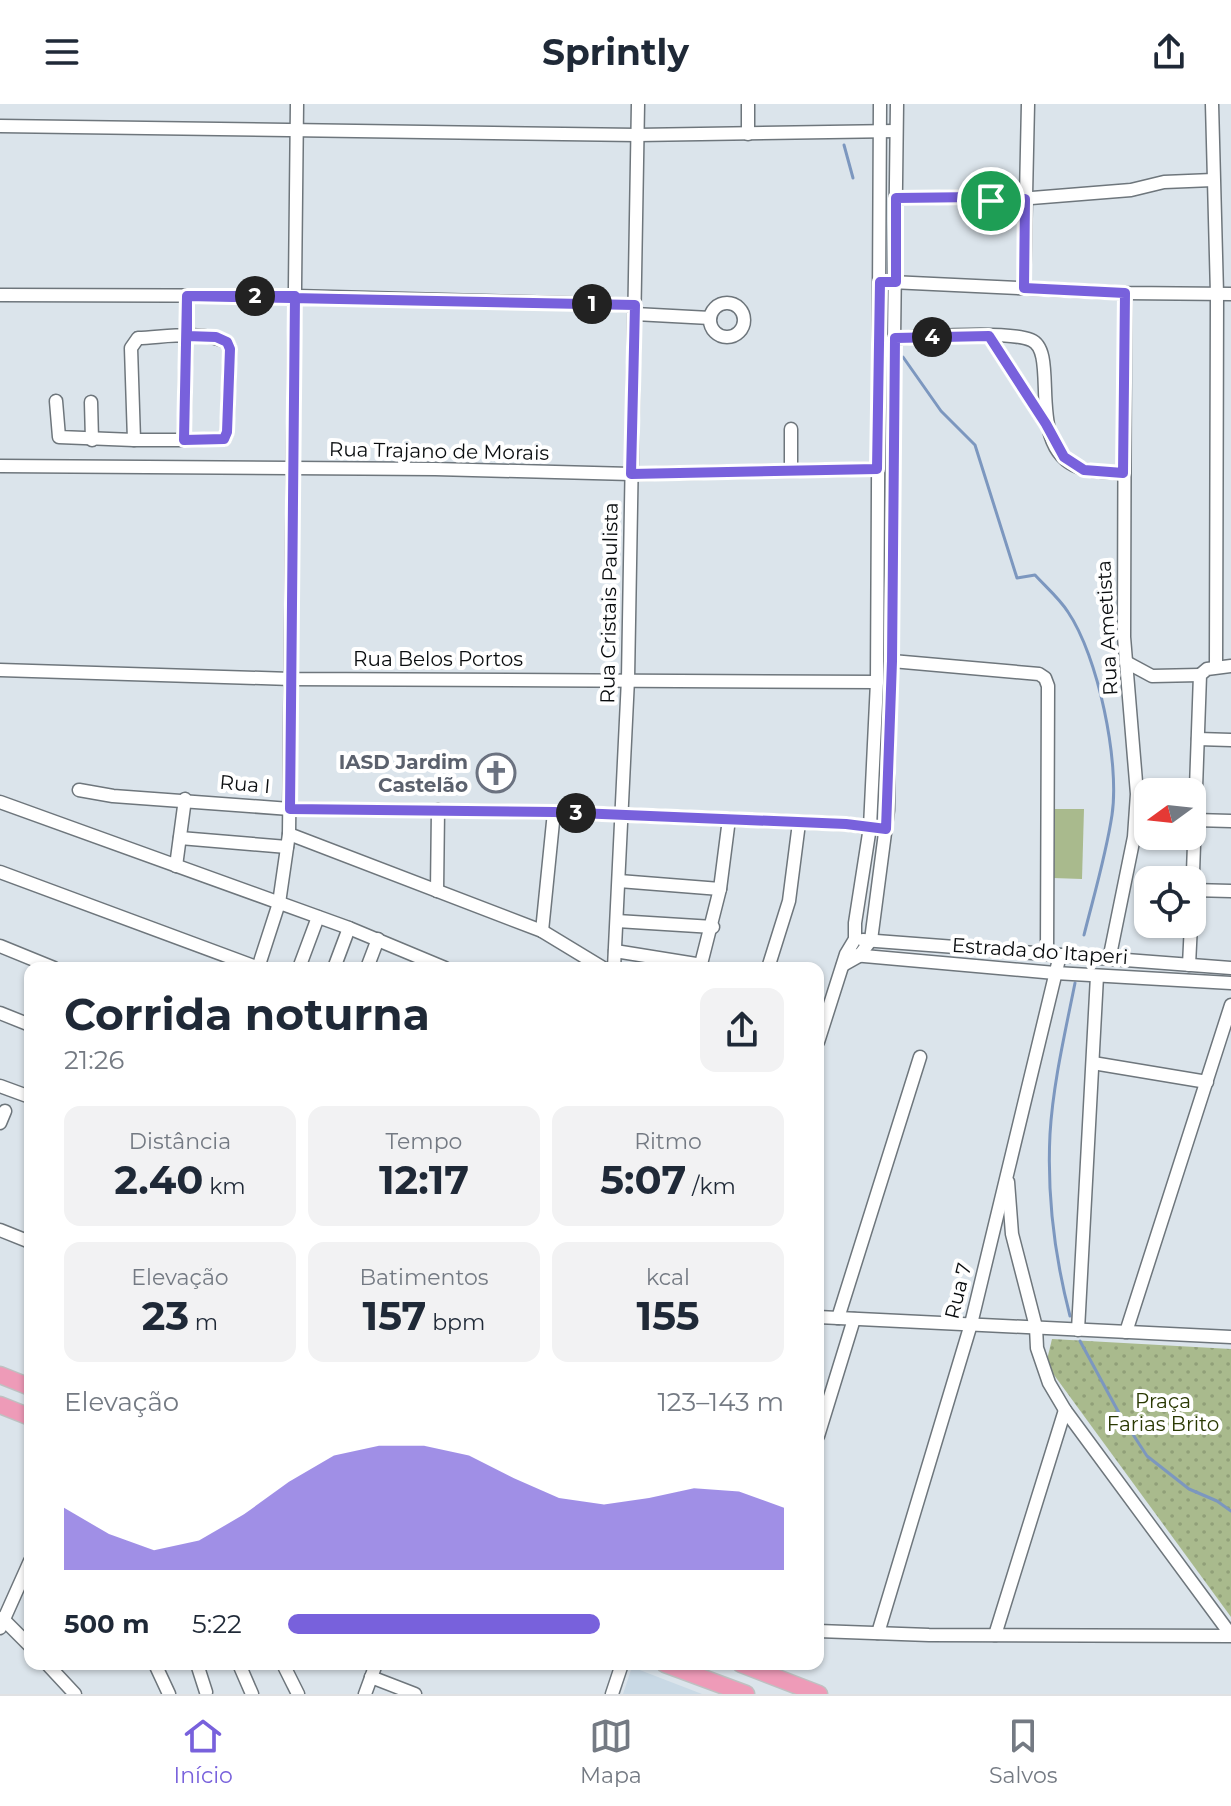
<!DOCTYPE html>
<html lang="pt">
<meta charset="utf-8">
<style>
:root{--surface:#fff;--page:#f2f2f3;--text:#1f2937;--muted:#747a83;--line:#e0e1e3;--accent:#7861dc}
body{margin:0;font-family:Montserrat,sans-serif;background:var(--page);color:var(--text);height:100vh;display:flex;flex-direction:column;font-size:30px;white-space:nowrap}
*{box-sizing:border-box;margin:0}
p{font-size:26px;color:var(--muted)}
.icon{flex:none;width:44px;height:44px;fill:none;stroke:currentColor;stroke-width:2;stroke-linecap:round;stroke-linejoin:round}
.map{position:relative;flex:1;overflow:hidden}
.panel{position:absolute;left:24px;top:858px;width:800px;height:708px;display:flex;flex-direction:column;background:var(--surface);border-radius:16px;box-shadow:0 2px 6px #0004}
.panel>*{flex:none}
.needle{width:52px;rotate:255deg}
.buttons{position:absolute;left:1134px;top:674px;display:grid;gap:16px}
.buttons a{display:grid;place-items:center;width:72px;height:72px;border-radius:16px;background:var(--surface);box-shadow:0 2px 6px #0004;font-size:40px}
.pin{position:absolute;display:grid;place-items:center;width:68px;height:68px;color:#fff;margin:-34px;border:4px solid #fff;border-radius:50%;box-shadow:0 2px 8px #0007}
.km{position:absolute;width:40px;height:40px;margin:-20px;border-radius:50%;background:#222;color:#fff;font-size:22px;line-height:40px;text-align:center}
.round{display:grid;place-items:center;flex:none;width:84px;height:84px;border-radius:16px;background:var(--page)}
.summary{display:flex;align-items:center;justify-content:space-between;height:136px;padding:0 40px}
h1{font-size:44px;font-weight:700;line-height:60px}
.stats{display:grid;grid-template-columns:repeat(3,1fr);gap:12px;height:136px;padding:8px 40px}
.stats div{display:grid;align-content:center;border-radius:16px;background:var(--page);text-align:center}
.stats b{font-size:40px;font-weight:700}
.stats small{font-size:22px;font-weight:400}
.stats p{font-size:22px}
.chart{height:224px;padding:16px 40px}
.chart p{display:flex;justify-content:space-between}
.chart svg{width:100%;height:144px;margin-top:8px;fill:var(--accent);opacity:.7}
ul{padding:0 40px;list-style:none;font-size:26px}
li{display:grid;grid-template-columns:128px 96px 1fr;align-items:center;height:60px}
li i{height:20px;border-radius:10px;background:var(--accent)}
header{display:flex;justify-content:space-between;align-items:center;height:104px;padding:0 40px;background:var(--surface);font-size:36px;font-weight:700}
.dock{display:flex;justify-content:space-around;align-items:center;height:112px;border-top:2px solid var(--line);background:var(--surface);font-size:22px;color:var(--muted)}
.dock a{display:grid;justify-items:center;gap:4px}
.dock .active{color:var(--accent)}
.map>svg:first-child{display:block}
.built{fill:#c9d9e5}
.park{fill:url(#park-dots)}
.garden{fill:#a9ba8d}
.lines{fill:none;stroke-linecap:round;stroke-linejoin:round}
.stream{stroke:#7c97bf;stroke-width:3}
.minor-casing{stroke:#6e767c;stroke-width:15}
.major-casing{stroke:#bfc0c1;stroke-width:19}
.minor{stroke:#fff;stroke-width:12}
.major{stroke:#ee9bb8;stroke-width:16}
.route-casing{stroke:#fff;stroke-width:16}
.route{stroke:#7861dc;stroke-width:10}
.labels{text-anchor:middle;stroke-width:8;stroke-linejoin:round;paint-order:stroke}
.street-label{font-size:20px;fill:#0a0d0f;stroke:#fff}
.worship-label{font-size:20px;font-weight:bold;fill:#5b616d;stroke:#fff;text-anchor:end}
.park-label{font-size:20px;fill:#2a3903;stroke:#fff}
</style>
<header><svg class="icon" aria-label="menu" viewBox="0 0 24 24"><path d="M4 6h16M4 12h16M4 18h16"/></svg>Sprintly<svg class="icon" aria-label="share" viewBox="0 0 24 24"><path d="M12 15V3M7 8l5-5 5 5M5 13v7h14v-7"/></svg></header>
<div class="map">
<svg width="1231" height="1590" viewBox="0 0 1231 1590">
<defs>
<pattern id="park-dots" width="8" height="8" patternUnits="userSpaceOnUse" patternTransform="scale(2)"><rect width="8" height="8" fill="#a9ba8d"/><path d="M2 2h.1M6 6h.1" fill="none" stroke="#909f78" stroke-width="1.8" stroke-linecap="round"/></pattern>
</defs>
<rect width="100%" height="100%" fill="#dbe4eb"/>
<polygon class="built" points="632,1563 702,1590 623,1590"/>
<polygon class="park" points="1052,1235 1231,1245 1231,1513 1046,1260"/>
<polygon class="garden" points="1055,705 1084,705 1082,775 1053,774"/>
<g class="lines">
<g class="stream">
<polyline points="844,41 853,74"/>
<path d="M903,253L941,307L975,341L1017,474L1035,471C1046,483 1060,495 1068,508C1098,552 1120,658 1112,711C1106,751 1094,791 1084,831"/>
<path d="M1070,1212C1055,1154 1047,1090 1050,1030C1053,980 1065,929 1075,879"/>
<polyline points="1080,1237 1119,1309 1147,1352 1189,1385 1217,1397 1231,1407"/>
</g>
<g class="minor-casing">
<g id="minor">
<polyline points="1212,0 1217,190 1216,563"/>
<polyline points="0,22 637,31 896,27"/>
<polyline points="748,30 748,0"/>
<polyline points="896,94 979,93 995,97 1131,86 1164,78 1213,76"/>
<polyline points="891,178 1125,189 1231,190"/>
<polyline points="1024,184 1028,0"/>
<polyline points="0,191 295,192 635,201"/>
<circle cx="727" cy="216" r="17"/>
<polyline points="635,210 710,214"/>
<polyline points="989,232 1046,320"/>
<path d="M895,234C925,233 1006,226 1031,236C1061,248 1023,344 1080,364C1093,369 1110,368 1123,369"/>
<polyline points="56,297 59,333 134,336"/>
<polyline points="91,298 92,336"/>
<path d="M184,336L224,335L227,328L230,245L227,238C201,226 166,233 138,234L131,244L134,336H184L187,192"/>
<polyline points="0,362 435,365 631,370 877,365"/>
<polyline points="791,366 791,325"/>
<polyline points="892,557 1039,570 1045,574 1048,582 1047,850"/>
<polyline points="1126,558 1152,572 1200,571"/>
<polyline points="0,566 291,575 877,578"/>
<polyline points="1198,635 1231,636"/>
<polyline points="79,686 113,692 290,705 554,708 846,720 875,724"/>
<polyline points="0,698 349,824 445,864"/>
<polyline points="1195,716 1231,717"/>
<polyline points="289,730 542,827 603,864"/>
<polyline points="180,734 287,743"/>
<polyline points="176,762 185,695"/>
<polyline points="0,768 259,864"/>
<polyline points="619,777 720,785"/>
<polyline points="1192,786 1231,787"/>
<polyline points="437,787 438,706"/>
<polyline points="1192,797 1200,571 1207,565 1231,562"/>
<polyline points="617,817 713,823"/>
<polyline points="542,827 554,708"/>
<polyline points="863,836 1231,864"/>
<polyline points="0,842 54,864"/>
<polyline points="615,847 702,861"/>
<polyline points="853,851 1055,869 1231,879"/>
<polyline points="1112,855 1110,851 1134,733 1137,690 1124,533 1125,189"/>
<polyline points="843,861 859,852 871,836 888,706 897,0"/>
<polyline points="1189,861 1191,820"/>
<polyline points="258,864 279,799 289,730 297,0"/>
<polyline points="299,864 318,813"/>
<polyline points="334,864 349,824"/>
<polyline points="367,864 378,835"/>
<polyline points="614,864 628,575 638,0"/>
<polyline points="700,864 720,785 729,715"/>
<polyline points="768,864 789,797 799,719"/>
<polyline points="0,909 30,921"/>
<polyline points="818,938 846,850 855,835 855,819 870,723 877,578 880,0"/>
<polyline points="1093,959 1207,978"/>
<polyline points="0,982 30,993"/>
<polyline points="0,1019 5,1007"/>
<polyline points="1008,1078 1012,1130 1036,1223 1037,1244 1049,1279 1065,1306 1231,1531"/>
<polyline points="0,1126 30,1138"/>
<polyline points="818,1213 1231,1233"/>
<polyline points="838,1214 920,953"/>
<polyline points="1078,1226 1097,872"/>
<polyline points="1126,1228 1231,901"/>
<polyline points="818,1332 854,1215"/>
<polyline points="2,1514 30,1542"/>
<polyline points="0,1524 30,1457"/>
<polyline points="818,1527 929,1531 1231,1532"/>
<polyline points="878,1529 971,1220 1060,851"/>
<polyline points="995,1531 1065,1306"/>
<polyline points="47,1560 75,1590"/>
<polyline points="155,1560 169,1590"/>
<polyline points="197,1560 206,1588"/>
<polyline points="239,1560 252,1590"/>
<polyline points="283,1560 298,1590"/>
<polyline points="371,1573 415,1590"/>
<polyline points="365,1590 376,1560"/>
<polyline points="612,1590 622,1560"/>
</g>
</g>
<g class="major-casing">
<g id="major">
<polyline points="0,1271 30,1283"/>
<polyline points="0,1301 30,1313"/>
<polyline points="665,1560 746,1590"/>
<polyline points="741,1560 819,1590"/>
</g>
</g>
<use href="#minor" class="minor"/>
<use href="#major" class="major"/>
</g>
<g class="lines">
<g class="route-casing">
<polyline id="route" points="991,97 979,93 896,94 896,178 880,178 877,365 631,370 635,201 187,192 184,336 224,335 227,328 230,245 227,238 216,233 187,232 187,192 295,192 290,705 554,708 846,720 886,725 892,557 895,234 989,232 1046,320 1064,353 1084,366 1123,369 1125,189 1024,184 1025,95 991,97"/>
</g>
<use href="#route" class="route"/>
</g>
<defs>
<g id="church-ring" transform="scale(2)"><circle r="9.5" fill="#fff" stroke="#6b7280" stroke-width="1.5"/><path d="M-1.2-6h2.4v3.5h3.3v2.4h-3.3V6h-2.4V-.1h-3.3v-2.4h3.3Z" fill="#6b7280"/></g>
</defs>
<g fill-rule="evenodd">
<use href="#church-ring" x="496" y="669"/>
</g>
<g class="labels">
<g class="street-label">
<text transform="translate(439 347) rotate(1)" y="7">Rua Trajano de Morais</text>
<text transform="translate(609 499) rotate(-89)" y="7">Rua Cristais Paulista</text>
<text transform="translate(1107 524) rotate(-93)" y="7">Rua Ametista</text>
<text x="438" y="562">Rua Belos Portos</text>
<text transform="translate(245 680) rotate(5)" y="7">Rua I</text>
<text transform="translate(1040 847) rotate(4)" y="7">Estrada do Itaperi</text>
<text transform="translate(958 1187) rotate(-76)" y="7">Rua 7</text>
</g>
<g class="worship-label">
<text x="468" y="665">IASD Jardim<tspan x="468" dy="23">Castelão</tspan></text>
</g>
<g class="park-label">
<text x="1163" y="1304">Praça<tspan x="1163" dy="23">Farias Brito</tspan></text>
</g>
</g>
</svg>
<div class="buttons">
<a><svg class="needle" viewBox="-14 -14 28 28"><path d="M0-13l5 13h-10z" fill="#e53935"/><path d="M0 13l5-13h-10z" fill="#747a83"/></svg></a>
<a><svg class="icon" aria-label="locate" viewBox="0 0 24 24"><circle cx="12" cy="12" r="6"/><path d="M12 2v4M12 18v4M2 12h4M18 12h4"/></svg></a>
</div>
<div class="pin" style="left:991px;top:97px;background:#1e9e55"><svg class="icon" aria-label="arrive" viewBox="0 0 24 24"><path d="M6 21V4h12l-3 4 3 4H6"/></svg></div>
<b class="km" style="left:592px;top:200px">1</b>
<b class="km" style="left:255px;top:192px">2</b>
<b class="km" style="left:576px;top:709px">3</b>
<b class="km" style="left:932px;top:233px">4</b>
<section class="panel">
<div class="summary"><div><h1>Corrida noturna</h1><p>21:26</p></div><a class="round"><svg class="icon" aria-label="share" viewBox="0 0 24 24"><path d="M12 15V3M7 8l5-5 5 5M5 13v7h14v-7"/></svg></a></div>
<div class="stats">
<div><p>Distância</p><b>2.40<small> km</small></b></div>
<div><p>Tempo</p><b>12:17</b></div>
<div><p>Ritmo</p><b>5:07<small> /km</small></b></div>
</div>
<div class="stats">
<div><p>Elevação</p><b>23<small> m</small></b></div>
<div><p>Batimentos</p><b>157<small> bpm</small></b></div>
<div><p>kcal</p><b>155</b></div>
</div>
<div class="chart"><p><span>Elevação</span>123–143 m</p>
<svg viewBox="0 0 160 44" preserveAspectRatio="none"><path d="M0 44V25L10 33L20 38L30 35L40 27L50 17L60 9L70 6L80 6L90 9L100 16L110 22L120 24L130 22L140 19L150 20L160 25V44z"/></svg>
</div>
<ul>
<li><b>500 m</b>5:22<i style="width:63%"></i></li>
</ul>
</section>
</div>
<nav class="dock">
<a class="active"><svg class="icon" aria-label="home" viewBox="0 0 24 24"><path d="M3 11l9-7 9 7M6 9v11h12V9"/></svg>Início</a>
<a><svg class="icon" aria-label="map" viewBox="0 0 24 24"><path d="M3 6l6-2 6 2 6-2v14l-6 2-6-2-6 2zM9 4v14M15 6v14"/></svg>Mapa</a>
<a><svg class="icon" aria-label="saved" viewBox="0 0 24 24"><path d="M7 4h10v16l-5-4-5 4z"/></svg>Salvos</a>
</nav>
